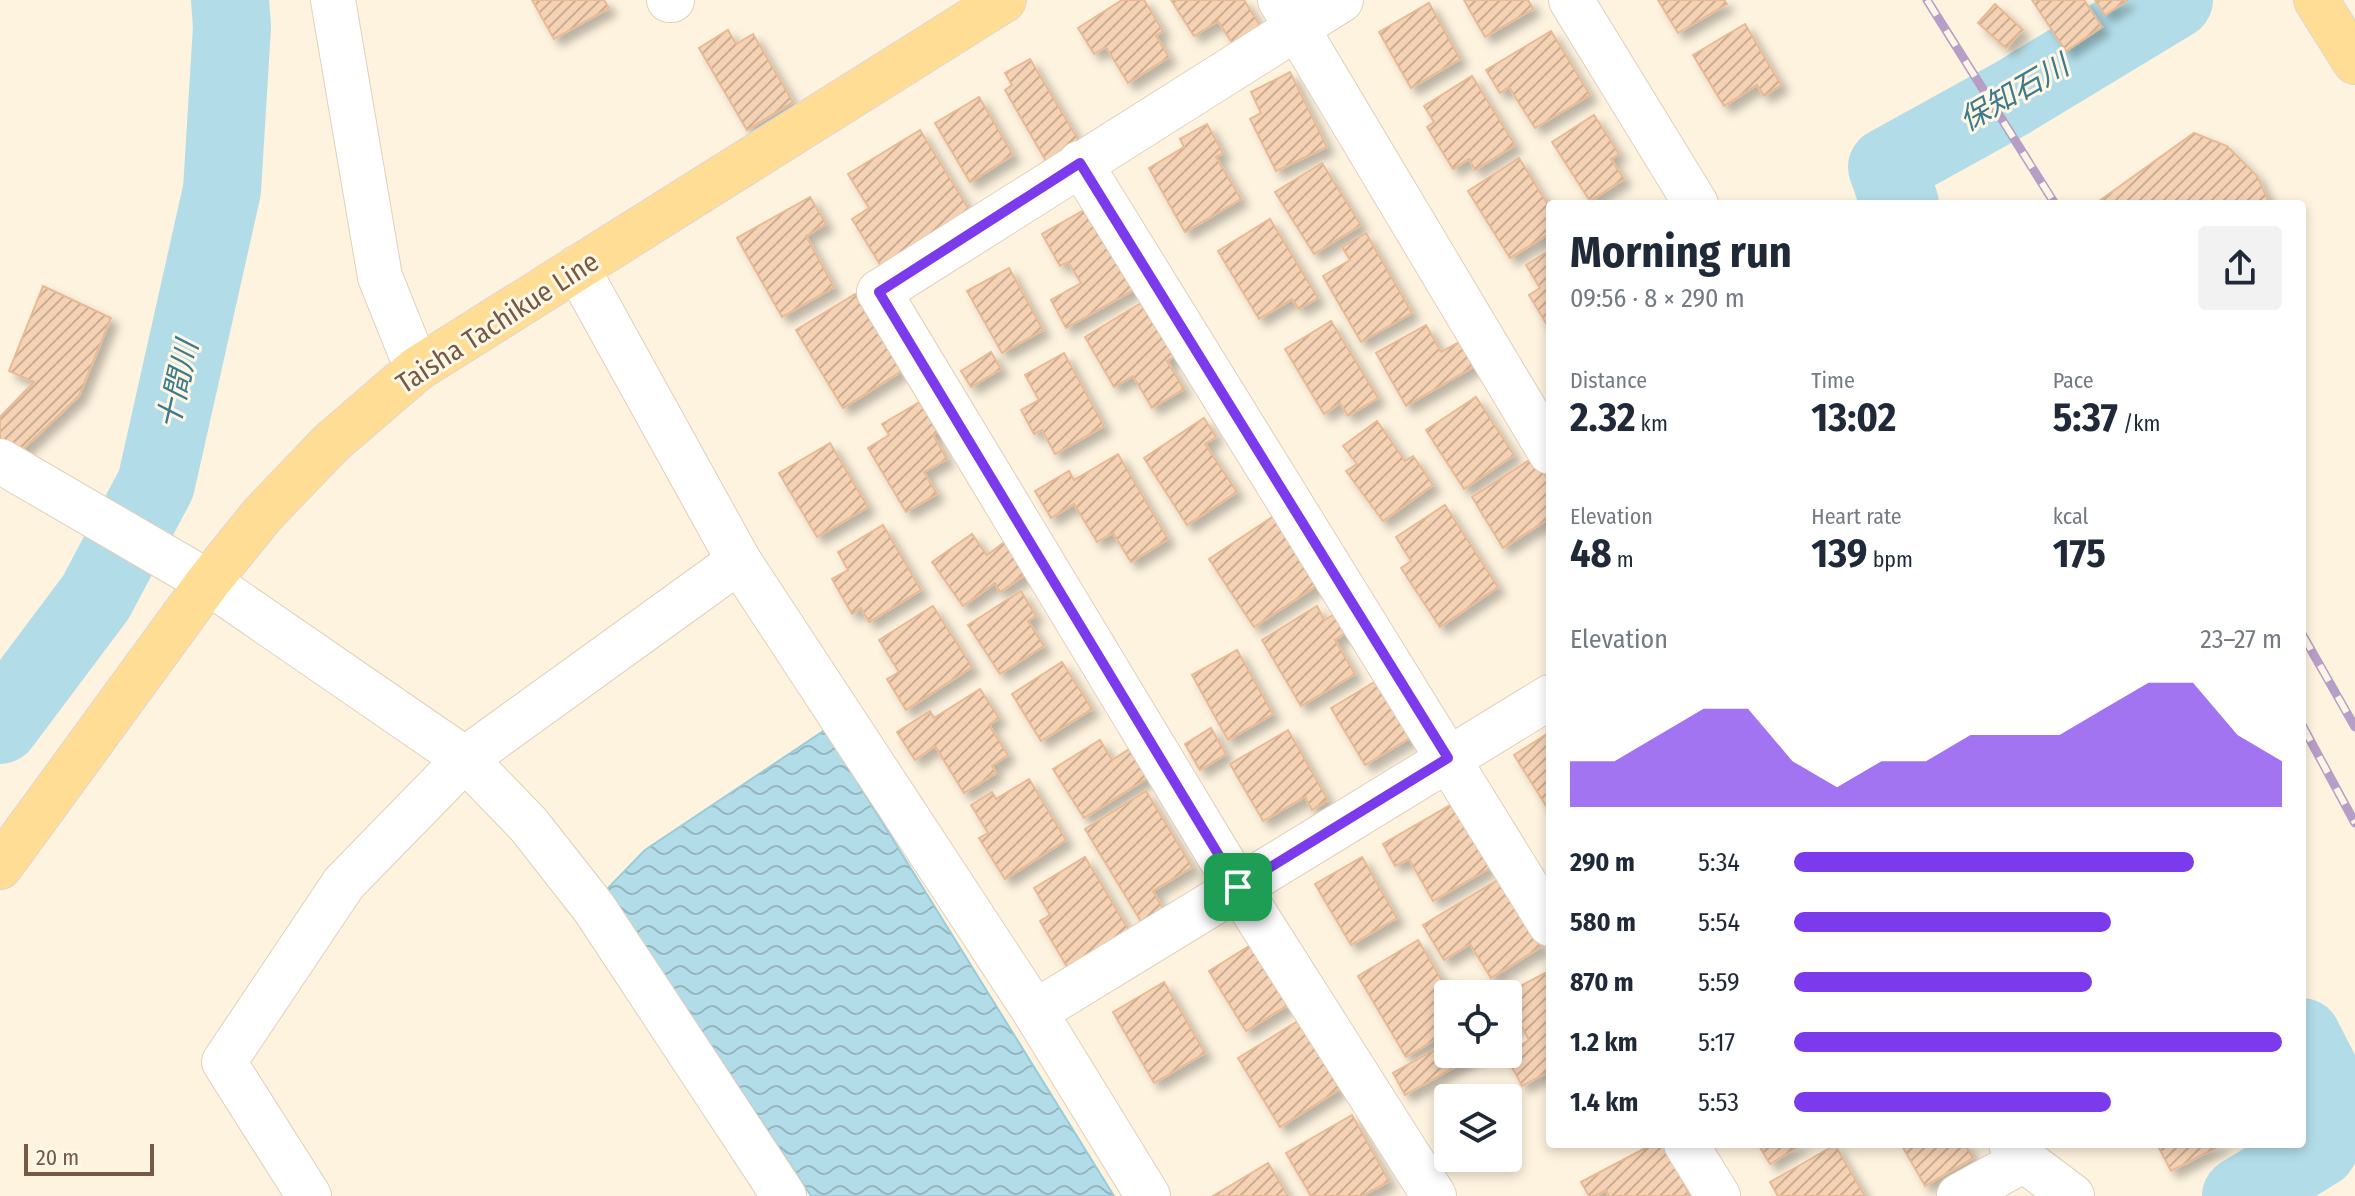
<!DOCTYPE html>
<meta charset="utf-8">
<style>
:root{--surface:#fff;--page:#f2f2f3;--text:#1f2937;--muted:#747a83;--accent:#7c3aed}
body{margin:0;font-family:"Fira Sans Condensed","Noto Sans JP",sans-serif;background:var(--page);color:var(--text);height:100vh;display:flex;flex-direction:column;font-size:30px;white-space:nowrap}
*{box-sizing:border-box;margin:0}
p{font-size:26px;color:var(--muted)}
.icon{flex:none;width:44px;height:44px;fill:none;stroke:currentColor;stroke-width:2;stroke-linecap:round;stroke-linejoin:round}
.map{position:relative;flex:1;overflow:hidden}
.details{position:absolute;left:1546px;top:200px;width:760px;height:948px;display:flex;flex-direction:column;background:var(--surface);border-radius:8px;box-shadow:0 4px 12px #0003}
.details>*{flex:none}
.buttons{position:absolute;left:1434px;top:980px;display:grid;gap:16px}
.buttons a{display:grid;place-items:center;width:88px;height:88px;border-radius:8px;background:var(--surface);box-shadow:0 4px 12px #0003;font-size:40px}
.scale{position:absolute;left:24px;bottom:20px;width:130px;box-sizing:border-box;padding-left:8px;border:4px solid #755945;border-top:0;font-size:22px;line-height:28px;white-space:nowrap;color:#755945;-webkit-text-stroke:6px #fff7e6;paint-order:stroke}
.pin{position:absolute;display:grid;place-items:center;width:68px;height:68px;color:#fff;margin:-34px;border-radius:16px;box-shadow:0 4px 12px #0006}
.round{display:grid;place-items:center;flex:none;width:84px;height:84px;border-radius:8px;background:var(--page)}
.summary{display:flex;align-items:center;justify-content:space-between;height:136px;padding:0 24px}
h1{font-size:44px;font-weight:700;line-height:60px}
.metrics{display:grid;grid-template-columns:repeat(3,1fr);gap:12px;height:136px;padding:8px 24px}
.metrics div{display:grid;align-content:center}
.metrics b{font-size:40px;font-weight:700}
.metrics small{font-size:22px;font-weight:400}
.metrics p{font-size:22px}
.chart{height:224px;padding:16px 24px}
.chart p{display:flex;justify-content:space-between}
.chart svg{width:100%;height:144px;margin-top:8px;fill:var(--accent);opacity:.7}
ul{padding:0 24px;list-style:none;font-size:26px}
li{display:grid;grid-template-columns:128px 96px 1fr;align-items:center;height:60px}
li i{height:20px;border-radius:10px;background:var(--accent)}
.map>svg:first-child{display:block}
.water{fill:url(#water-waves);stroke:#98ccdb;stroke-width:2}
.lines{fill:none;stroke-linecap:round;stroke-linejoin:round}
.river{stroke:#b2dde8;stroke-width:78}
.building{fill:url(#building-hatch);stroke:#e9b994;stroke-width:2;filter:url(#shadow)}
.minor-casing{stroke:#e2cfba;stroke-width:46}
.major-casing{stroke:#ded7d2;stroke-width:46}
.minor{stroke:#fff;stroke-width:44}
.major{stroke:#ffdd94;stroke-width:44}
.rail-casing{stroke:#b69ec7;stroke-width:9}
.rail{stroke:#fff7e6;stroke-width:6;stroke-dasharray:18;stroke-linecap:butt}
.route-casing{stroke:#fff;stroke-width:16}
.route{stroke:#7c3aed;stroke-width:10}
.labels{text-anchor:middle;stroke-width:6;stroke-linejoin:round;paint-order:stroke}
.street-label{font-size:28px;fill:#755945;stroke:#fff7e6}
.water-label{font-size:30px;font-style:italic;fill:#3d7a8b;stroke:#fff7e6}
</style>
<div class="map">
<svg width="2355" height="1196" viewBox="0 0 2355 1196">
<defs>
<pattern id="water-waves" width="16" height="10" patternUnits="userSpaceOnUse" patternTransform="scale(2)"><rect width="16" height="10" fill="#b2dde8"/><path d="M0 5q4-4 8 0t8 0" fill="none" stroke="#95b6be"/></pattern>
<pattern id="building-hatch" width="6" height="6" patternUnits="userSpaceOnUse" patternTransform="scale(2)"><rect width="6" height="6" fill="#f5d2b4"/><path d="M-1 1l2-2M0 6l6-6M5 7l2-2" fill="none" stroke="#cbad94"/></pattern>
<filter id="shadow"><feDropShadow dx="7" dy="7" stdDeviation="4" flood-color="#0004"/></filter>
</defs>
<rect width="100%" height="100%" fill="#fef3df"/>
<polygon class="water" points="825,730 1114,1196 811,1196 607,889 645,850"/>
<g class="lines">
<g class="river">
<polyline points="1900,204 1887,167 2012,98 2174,0"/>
<polyline points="0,725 96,597 156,484 222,190 232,27 230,0"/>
<polyline points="2241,1196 2318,1149 2332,1128 2328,1088 2302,1037"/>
</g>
</g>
<g class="building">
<polygon points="532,0 604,0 609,8 554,39"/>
<polygon points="1122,0 1144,0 1163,31 1156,36 1169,57 1128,83 1106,47 1094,54 1078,28"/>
<polygon points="1171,0 1244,0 1264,32 1236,49 1218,21 1194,36"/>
<polygon points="1464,0 1528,0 1533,9 1485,37"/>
<polygon points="1658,0 1724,0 1727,4 1678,33"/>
<polygon points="2032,0 2084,0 2102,27 2066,51"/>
<polygon points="2095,0 2128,0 2105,15"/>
<polygon points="1429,3 1460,59 1411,88 1379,32"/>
<polygon points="1995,4 2023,30 2006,48 1978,23"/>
<polygon points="1745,24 1781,85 1764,96 1757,85 1724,106 1693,55"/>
<polygon points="728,30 736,44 753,34 793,102 747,130 699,48"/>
<polygon points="1551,31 1590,95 1535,128 1509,87 1500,93 1486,70"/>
<polygon points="1030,59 1079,141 1046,161 1005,90 1012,85 1005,73"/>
<polygon points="1290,72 1327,147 1276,171 1250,119 1261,113 1251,92"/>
<polygon points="1472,76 1515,145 1475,170 1469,159 1453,169 1427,127 1434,122 1424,106"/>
<polygon points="979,97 1013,155 970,182 935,123"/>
<polygon points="1594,115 1619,154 1611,159 1624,179 1590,201 1552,142"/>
<polygon points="1207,124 1223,153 1216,157 1241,199 1185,232 1149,168 1184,147 1180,139"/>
<polygon points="920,130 970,211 881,266 852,219 869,208 848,174"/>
<polygon points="2194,133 2227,146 2257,176 2270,204 2095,204"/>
<polygon points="1519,158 1550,208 1550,233 1510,258 1468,191"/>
<polygon points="1322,163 1361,225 1314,254 1275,192"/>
<polygon points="810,197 826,224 806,236 834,287 782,317 737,238"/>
<polygon points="1091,206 1137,288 1066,328 1051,300 1081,283 1068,262 1060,266 1042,234"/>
<polygon points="1270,219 1318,298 1299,309 1292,299 1259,319 1218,251"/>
<polygon points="1366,233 1412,313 1361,342 1323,276 1350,260 1342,247"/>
<polygon points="1550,250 1550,330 1529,295 1540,288 1526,265"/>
<polygon points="1009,268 1043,330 1002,353 967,291"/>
<polygon points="43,286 111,318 79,396 16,456 0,439 0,417 34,382 9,371"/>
<polygon points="855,294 902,371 843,408 796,330"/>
<polygon points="1144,301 1177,355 1167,361 1184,389 1152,408 1133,376 1114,387 1085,337"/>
<polygon points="1331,321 1378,398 1348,416 1340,403 1324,414 1285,349"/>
<polygon points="1426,325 1441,352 1461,341 1475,366 1406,406 1376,353"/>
<polygon points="991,352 1001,369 971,387 961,371"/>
<polygon points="1064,353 1104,426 1055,454 1042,430 1034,434 1021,410 1039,400 1025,375"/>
<polygon points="1476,397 1514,455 1464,489 1426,430"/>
<polygon points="923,400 941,430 933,435 947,459 924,472 937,494 906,512 868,448 889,435 882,424"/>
<polygon points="1204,418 1216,437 1205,444 1237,492 1187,525 1144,458"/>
<polygon points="1377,421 1405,461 1413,456 1433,485 1383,521 1346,471 1357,464 1343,446"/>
<polygon points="830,443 868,507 817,537 779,473"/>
<polygon points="1118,454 1168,539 1131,562 1113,533 1097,542 1074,504 1051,518 1035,491 1069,471 1074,480"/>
<polygon points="1534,457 1550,483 1550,518 1503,548 1472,497"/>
<polygon points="1445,505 1498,587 1440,627 1401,568 1411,561 1396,537"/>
<polygon points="1280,512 1325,580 1254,627 1209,559"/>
<polygon points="883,525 921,590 869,622 861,608 852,614 832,579 848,570 838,552"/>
<polygon points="972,534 987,555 1010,538 1032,570 1000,592 995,583 963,606 932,562"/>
<polygon points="1021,591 1036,616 1028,621 1044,646 1000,674 968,625"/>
<polygon points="933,606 972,667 906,710 887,679 899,672 879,640"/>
<polygon points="1317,606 1324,620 1342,610 1353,628 1335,640 1355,674 1301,706 1262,640"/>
<polygon points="1237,650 1273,714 1228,740 1192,675"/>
<polygon points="1062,662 1092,709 1041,741 1012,694"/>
<polygon points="1381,678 1415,735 1365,765 1331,708"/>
<polygon points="980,689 999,718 989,725 1008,755 992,766 996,773 964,793 935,746 915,760 897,732 930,711 934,718"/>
<polygon points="1211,728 1226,754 1200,770 1185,744"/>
<polygon points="1288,730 1328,800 1312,810 1305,797 1263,821 1230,764"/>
<polygon points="1550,732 1550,812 1514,755"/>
<polygon points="1100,740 1112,760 1131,748 1149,777 1084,818 1053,769"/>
<polygon points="1029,779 1066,840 1005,879 979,838 988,833 971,805 992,792 996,799"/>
<polygon points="1146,791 1192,867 1153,891 1165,912 1143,925 1085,829"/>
<polygon points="1454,803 1490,868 1433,901 1409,859 1395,866 1383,844"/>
<polygon points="1085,857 1130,932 1069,970 1040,921 1050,915 1034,888"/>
<polygon points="1362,857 1397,918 1351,945 1315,884"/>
<polygon points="1501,878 1541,947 1491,978 1470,944 1444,960 1423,925"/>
<polygon points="1418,940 1450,994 1448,994 1448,1032 1406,1057 1358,976"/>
<polygon points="1251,945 1288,1005 1246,1031 1209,971"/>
<polygon points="1545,973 1550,982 1550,1071 1522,1086 1505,1054 1529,1040 1520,1023 1508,1029 1508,994 1505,994"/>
<polygon points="1164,982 1205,1053 1154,1083 1113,1012"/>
<polygon points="1298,1021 1340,1089 1280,1127 1238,1058"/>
<polygon points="1448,1042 1448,1054 1478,1054 1405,1095 1393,1073"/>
<polygon points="1352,1115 1389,1181 1362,1196 1311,1196 1286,1153"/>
<polygon points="1653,1144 1664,1144 1690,1196 1609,1196 1606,1190 1595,1196 1589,1196 1581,1182"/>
<polygon points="1758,1144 1802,1144 1770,1164"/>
<polygon points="1901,1144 1965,1144 1973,1158 1925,1186"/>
<polygon points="2157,1144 2223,1144 2171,1171"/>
<polygon points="1835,1145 1865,1196 1778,1196 1770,1182"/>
<polygon points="1268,1163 1288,1196 1213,1196"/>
</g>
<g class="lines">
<g class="minor-casing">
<g id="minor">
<polyline points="333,0 380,277 417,369"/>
<polyline points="669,0 672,0"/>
<polyline points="1280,0 1550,452"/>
<polyline points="1341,0 879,292 1238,887 1434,1196"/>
<polyline points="1571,0 1696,204"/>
<polyline points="1080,163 1550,924"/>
<polyline points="577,268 739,561 1035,1012 1148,1196"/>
<polyline points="0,461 208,582 465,759 528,824 594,908 784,1196"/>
<polyline points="1035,1012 1550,697"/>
<polyline points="1686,1144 1718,1196"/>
<polyline points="2011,1144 2024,1160 2072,1196"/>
<polyline points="309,1196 224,1062 344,883 465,759 739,561"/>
<polyline points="1959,1196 2024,1160"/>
</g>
</g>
<g class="major-casing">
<g id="major">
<polyline points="2316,0 2355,62"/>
<polyline points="0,867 208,582 263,514 331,443 417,369 1004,0"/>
</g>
</g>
<use href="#minor" class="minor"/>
<use href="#major" class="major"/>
<g class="rail-casing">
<g id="rail">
<polyline points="1927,0 2055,204"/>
<polyline points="2302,634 2355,727"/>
<polyline points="2302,725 2355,823"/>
</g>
</g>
<use href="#rail" class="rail"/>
</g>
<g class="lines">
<g class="route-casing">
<polygon id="route" points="1080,163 1448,758 1238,887 879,292"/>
</g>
<use href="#route" class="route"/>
</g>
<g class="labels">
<g class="street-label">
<text transform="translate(497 322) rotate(-33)" y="10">Taisha Tachikue Line</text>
</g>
<g class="water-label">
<text transform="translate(2014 93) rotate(-30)" y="10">保知石川</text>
<text transform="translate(178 385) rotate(-77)" y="10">十間川</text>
</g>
</g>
</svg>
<div class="buttons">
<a><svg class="icon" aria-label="locate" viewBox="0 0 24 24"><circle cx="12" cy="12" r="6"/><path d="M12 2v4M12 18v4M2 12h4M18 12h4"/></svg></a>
<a><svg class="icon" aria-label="layers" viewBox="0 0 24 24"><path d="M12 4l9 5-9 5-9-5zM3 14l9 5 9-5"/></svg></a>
</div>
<div class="scale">20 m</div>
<div class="pin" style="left:1238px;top:887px;background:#1e9e55"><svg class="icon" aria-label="arrive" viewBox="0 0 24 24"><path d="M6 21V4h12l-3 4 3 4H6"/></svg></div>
<section class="details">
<div class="summary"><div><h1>Morning run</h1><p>09:56 · 8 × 290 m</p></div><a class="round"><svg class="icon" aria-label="share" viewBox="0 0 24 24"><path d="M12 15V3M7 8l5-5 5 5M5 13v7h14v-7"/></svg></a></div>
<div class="metrics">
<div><p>Distance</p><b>2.32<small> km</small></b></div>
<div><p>Time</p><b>13:02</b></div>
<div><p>Pace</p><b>5:37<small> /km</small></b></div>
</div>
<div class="metrics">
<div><p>Elevation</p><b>48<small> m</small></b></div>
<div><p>Heart rate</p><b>139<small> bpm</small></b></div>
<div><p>kcal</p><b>175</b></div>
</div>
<div class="chart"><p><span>Elevation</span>23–27 m</p>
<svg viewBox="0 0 160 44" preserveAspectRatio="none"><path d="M0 44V30L10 30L20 22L30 14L40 14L50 30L60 38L70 30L80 30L90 22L100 22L110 22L120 14L130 6L140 6L150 22L160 30V44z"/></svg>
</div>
<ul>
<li><b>290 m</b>5:34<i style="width:82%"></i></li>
<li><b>580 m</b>5:54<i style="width:65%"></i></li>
<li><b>870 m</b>5:59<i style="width:61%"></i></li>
<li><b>1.2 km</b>5:17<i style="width:100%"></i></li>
<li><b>1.4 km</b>5:53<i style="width:65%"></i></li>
</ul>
</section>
</div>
